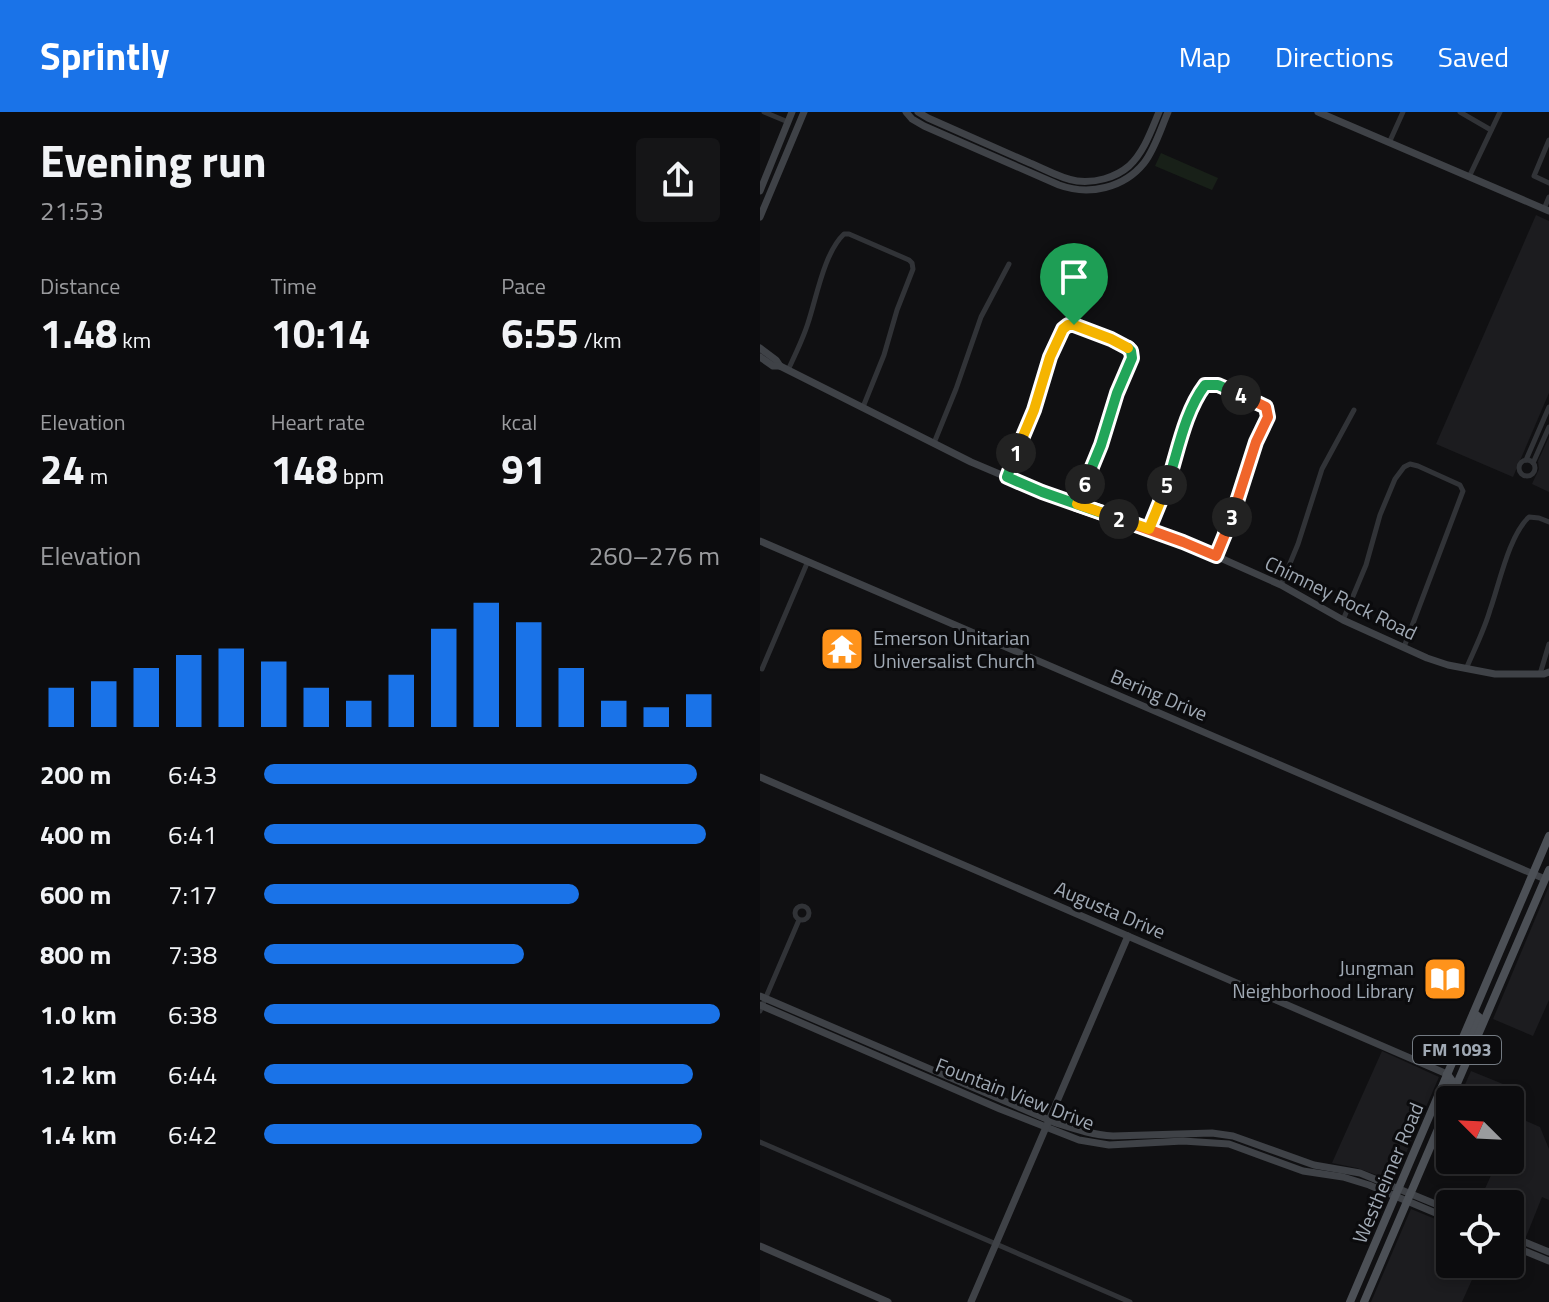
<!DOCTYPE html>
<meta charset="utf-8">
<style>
:root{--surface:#0c0c0e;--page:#151517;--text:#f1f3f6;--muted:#9a9b9e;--line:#2c2c2e;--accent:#1a73e8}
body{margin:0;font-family:"Titillium Web",sans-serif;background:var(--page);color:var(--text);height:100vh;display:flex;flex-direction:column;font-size:30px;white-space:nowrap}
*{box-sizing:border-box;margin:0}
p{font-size:26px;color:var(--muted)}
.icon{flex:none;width:44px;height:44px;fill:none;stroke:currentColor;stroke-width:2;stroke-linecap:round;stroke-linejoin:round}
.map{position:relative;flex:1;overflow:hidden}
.panel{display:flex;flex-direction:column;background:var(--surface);width:760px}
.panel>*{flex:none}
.needle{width:52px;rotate:294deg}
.buttons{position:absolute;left:676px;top:974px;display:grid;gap:16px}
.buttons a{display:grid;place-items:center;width:88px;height:88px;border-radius:8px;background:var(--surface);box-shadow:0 4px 12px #0003,0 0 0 2px var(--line);font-size:40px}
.pin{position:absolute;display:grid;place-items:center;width:68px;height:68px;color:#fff;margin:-82px -34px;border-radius:50% 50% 50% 0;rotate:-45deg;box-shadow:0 0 8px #0007}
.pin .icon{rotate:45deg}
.km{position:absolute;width:40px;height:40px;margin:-20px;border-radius:50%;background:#222;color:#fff;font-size:22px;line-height:40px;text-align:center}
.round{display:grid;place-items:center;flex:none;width:84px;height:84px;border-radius:8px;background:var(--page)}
.head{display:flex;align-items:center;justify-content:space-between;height:136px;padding:0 40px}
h1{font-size:44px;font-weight:700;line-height:60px}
.stats{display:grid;grid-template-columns:repeat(3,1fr);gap:12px;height:136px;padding:8px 40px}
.stats div{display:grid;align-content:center}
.stats b{font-size:40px;font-weight:700}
.stats small{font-size:22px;font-weight:400}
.stats p{font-size:22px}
.chart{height:224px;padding:16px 40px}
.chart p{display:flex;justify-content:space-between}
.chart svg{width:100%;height:144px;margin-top:8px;stroke:var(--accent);stroke-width:6}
ul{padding:0 40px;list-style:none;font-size:26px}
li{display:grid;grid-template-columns:128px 96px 1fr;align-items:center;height:60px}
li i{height:20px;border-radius:10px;background:var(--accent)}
header{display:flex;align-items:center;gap:48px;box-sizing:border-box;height:112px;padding:0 40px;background:var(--accent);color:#fff}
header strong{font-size:38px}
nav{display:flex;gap:44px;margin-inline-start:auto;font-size:28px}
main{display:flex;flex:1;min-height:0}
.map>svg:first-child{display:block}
.built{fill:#1c1c1f}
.garden{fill:#182018}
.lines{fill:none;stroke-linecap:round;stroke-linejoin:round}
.street{stroke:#313337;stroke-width:5}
.secondary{stroke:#3f4247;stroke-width:7}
.primary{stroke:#4c5056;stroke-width:8}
.split-1-casing{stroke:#fff;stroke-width:16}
.split-2-casing{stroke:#fff;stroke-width:16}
.split-3-casing{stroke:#fff;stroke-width:16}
.split-4-casing{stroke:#fff;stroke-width:16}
.split-5-casing{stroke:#fff;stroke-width:16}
.split-6-casing{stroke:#fff;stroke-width:16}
.split-7-casing{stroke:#fff;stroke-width:16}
.split-8-casing{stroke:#fff;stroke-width:16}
.split-1{stroke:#f5b400;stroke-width:10}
.split-2{stroke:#22a559;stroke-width:10}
.split-3{stroke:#f0652b;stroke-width:10}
.split-4{stroke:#f0652b;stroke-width:10}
.split-5{stroke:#22a559;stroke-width:10}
.split-6{stroke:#f5b400;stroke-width:10}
.split-7{stroke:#22a559;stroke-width:10}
.split-8{stroke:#f5b400;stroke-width:10}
.labels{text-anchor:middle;stroke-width:6;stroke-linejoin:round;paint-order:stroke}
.shield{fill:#0b0b0d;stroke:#737a82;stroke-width:2}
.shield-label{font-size:18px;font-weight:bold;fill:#a0a9b4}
.street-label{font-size:20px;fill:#a0a9b4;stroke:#0b0b0d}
.poi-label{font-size:20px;fill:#a0a9b4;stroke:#0b0b0d;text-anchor:start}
</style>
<header>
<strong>Sprintly</strong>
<nav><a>Map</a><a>Directions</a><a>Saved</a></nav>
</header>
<main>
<section class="panel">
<div class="head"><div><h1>Evening run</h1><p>21:53</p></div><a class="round"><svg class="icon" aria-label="share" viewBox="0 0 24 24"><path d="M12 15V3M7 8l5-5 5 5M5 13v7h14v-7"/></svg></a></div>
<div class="stats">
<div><p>Distance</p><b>1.48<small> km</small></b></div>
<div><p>Time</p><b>10:14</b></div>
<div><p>Pace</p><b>6:55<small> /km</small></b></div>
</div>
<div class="stats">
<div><p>Elevation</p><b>24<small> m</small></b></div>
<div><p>Heart rate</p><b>148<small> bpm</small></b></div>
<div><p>kcal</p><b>91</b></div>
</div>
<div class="chart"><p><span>Elevation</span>260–276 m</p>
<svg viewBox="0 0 160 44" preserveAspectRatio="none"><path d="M5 44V32M15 44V30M25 44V26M35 44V22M45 44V20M55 44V24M65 44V32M75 44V36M85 44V28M95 44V14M105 44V6M115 44V12M125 44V26M135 44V36M145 44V38M155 44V34"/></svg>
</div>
<ul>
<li><b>200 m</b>6:43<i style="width:95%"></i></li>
<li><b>400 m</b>6:41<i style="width:97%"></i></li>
<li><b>600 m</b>7:17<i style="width:69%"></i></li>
<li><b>800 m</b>7:38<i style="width:57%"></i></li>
<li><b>1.0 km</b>6:38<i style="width:100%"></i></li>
<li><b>1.2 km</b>6:44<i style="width:94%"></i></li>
<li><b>1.4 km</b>6:42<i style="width:96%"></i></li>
</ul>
</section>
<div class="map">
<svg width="789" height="1190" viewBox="0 0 789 1190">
<rect width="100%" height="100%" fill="#101012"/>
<g class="built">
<polygon points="776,103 789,109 789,281 753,365 676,332"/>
<polygon points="789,325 789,380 772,372 779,357 778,349"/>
<polygon points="789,774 789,888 773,924 733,907"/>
<polygon points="622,939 679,965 634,1069 597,1056 572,1051"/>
<polygon points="711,959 765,981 755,1004 780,1015 789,1037 789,1088 782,1085 766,1125 750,1118 750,1092 718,1092 738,1048 750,1048 750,988 698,988"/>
<polygon points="651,1097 690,1113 690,1152 719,1152 702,1190 611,1190"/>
</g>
<polygon class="garden" points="401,41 458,66 452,78 395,54"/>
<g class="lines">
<g class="street">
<polyline points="4,0 28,10"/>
<polyline points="700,0 731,18"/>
<polyline points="789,28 774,64 789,71"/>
<polyline points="629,31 643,0"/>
<polyline points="709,65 740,0"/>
<polyline points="784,97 789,85"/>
<path d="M28,258C35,243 43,227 48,211C57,184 64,141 84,122H89L149,148L152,151L153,157L137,198L124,243L103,295"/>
<polyline points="174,331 196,277 221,205 249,152"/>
<circle cx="767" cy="356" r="8"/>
<polyline points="766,348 789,295"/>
<polyline points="773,351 789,315"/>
<path d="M247,365C252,350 260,335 266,320C274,302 292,218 309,213C320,210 356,229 366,234L371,239L372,246L357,281L341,333L317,392"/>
<path d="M389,417C395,401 403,385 408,369C419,337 424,300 445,273H458L506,295L508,305L496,330L474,401L456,444"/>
<polyline points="521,473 538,432 562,357 594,298"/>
<polyline points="583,508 606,453 620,403 635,367 644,355 650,352 658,354 700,373 703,379 644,535"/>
<polyline points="2,557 48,449"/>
<path d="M706,557C714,538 724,519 730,498C739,473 749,423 769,405L779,406L789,410"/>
<polyline points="780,562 789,532"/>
<circle cx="42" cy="801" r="7"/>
<polyline points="0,899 39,808"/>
<polyline points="0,1030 370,1190"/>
</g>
<g class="secondary">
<path d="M146,0L152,7L164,14L299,73C329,84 364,76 384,51C395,37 401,16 408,0"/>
<path d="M158,0L168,6C202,21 236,36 270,51C285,57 301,67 317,69C335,71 355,66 369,54C384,40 391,19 399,0"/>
<polyline points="558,0 789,99"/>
<polyline points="0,79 32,0"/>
<polyline points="0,105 44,0"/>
<polyline points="0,236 16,248 20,254"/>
<polyline points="0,245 13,254 20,254 211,350 282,380 389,417 456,444 521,473 583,508 667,546 688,553 735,562 784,562 789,560"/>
<polyline points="0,429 785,767"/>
<polyline points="0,665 687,962"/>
<path d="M0,884L296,1011C315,1017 333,1023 353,1024L452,1021L473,1024L554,1053L600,1061L690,1098"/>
<polyline points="0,893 240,997 319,1028 349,1033 423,1029 469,1032 543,1059 583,1065 609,1073 690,1107"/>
<polyline points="750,1124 789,1140"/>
<polyline points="750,1133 789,1149"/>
<polyline points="0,1134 128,1190"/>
<polyline points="211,1190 368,824"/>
</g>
<g class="primary">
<polyline points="713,934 710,926 719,905 714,901"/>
<polyline points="690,988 789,758"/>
<polyline points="686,997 683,991 692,969 687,962"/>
<polyline points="590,1190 789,724"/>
<polyline points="604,1190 690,989"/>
</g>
</g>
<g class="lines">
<g class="split-1-casing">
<polyline id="split-1" points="256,341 274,298 290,245 303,217 308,213 314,213"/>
</g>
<g class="split-2-casing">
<polyline id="split-2" points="256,341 247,365 282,380 359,407"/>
</g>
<g class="split-3-casing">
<polyline id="split-3" points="359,407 423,430 456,444 472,405"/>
</g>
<g class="split-4-casing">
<polyline id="split-4" points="472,405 496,330 508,305 506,295 481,283"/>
</g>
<g class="split-5-casing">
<path id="split-5" d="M407,373C418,340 424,301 445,273H458L481,283"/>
</g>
<g class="split-6-casing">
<polyline id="split-6" points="325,372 317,392 389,417 407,373"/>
</g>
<g class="split-7-casing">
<polyline id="split-7" points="325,372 341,333 357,281 372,246 371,239 368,236"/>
</g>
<g class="split-8-casing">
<polyline id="split-8" points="314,213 351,227 368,236"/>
</g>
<use href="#split-1" class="split-1"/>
<use href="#split-2" class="split-2"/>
<use href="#split-3" class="split-3"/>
<use href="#split-4" class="split-4"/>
<use href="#split-5" class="split-5"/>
<use href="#split-6" class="split-6"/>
<use href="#split-7" class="split-7"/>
<use href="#split-8" class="split-8"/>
</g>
<defs>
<g id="temple-square" transform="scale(2.3)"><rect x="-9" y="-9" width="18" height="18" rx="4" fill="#ff931b" stroke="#0b0b0d"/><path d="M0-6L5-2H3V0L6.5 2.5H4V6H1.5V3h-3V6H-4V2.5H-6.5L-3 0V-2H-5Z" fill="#fff"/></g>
<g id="library-square" transform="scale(2.3)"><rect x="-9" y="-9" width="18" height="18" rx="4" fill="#ff931b" stroke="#0b0b0d"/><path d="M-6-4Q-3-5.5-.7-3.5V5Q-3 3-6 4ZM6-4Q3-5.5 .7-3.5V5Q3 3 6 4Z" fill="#fff"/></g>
</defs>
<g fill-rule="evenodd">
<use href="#temple-square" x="82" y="537"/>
<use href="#library-square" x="685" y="867"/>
</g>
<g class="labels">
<rect class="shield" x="653" y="924" width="88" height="28" rx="6"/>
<g class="shield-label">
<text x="697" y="944">FM 1093</text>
</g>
<g class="street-label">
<text transform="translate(581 486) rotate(26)" y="7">Chimney Rock Road</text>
<text transform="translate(399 583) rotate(23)" y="7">Bering Drive</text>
<text transform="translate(350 798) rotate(23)" y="7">Augusta Drive</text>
<text transform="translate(255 982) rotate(21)" y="7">Fountain View Drive</text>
<text transform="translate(628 1061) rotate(-67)" y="7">Westheimer Road</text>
</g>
<g class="poi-label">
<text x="113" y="533">Emerson Unitarian<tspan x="113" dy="23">Universalist Church</tspan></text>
<text x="654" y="863" text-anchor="end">Jungman<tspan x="654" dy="23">Neighborhood Library</tspan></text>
</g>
</g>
</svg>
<div class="buttons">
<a><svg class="needle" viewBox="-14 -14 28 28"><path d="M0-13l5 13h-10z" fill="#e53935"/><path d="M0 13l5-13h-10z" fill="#9a9b9e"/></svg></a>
<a><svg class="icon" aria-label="locate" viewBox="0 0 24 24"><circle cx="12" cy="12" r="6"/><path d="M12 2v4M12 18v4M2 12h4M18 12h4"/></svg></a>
</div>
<div class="pin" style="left:314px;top:213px;background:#1e9e55"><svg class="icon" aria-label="arrive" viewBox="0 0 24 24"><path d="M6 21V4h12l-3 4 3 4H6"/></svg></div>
<b class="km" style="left:256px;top:341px">1</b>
<b class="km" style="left:359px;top:407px">2</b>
<b class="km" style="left:472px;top:405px">3</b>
<b class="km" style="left:481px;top:283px">4</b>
<b class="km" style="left:407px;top:373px">5</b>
<b class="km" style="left:325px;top:372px">6</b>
</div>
</main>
